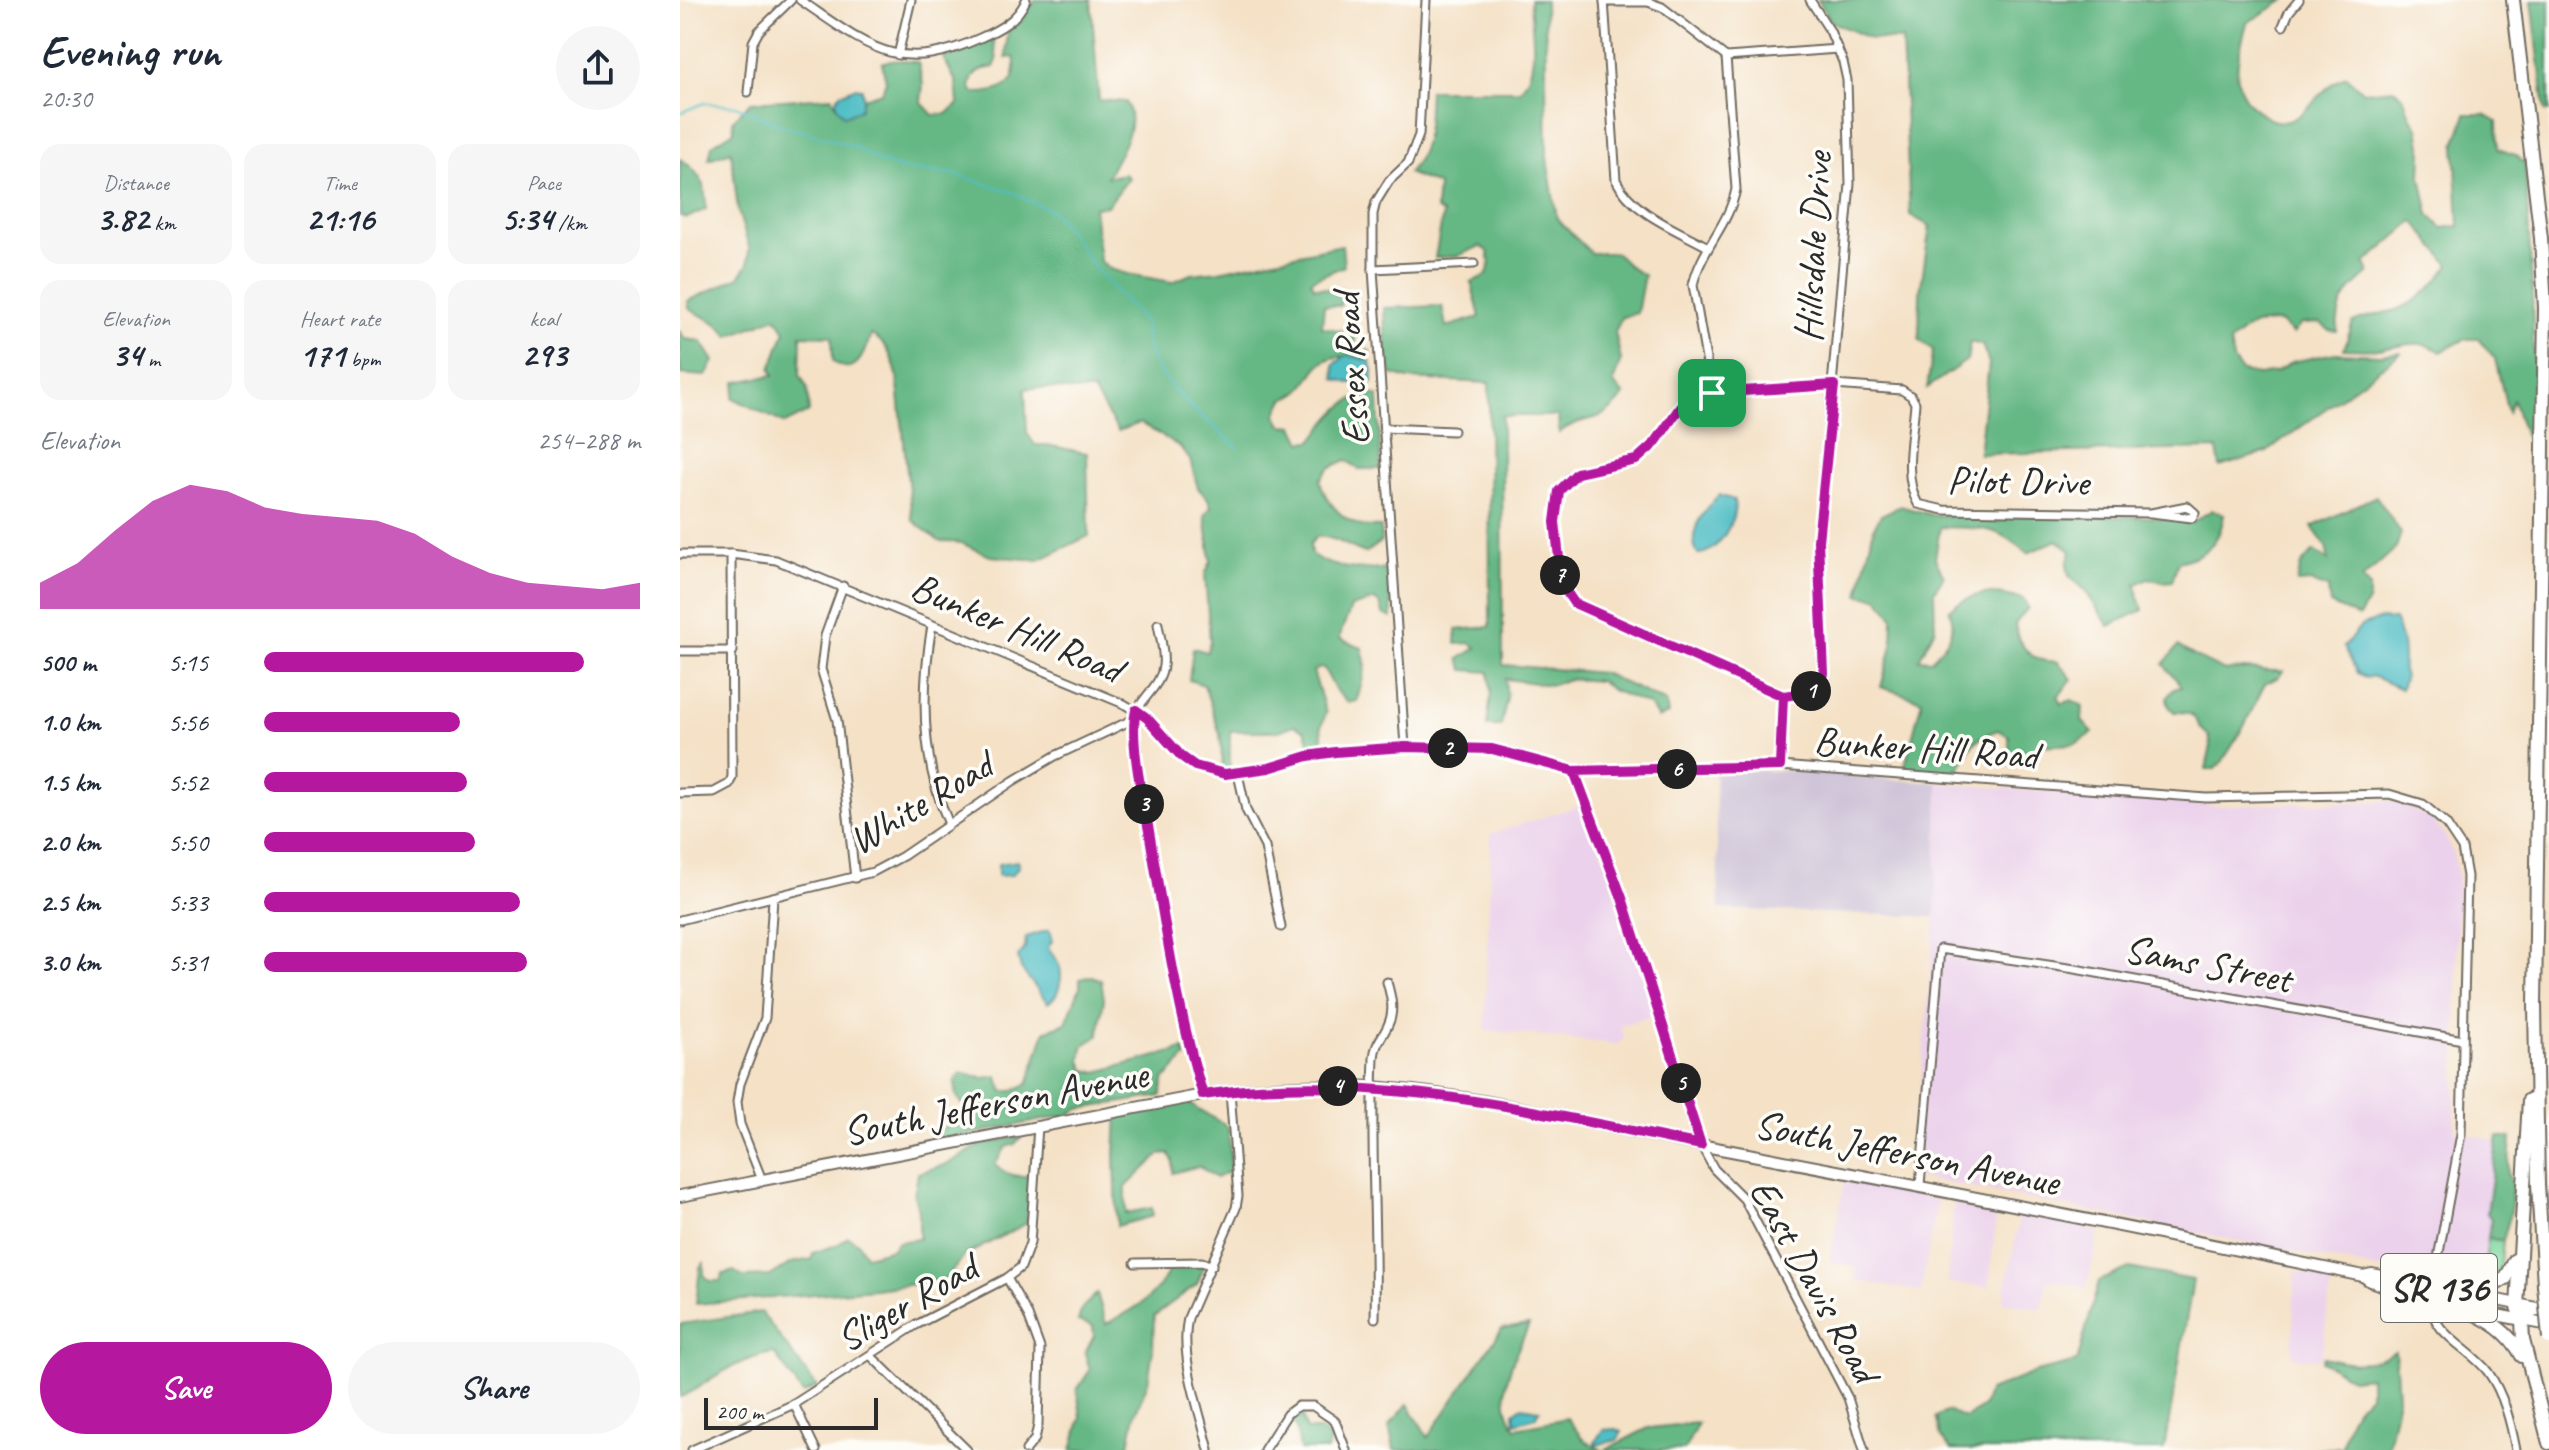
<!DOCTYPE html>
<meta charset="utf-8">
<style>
:root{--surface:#fff;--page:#f6f6f7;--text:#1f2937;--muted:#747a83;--accent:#b5179e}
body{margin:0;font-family:Caveat,sans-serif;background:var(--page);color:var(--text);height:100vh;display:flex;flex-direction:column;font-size:30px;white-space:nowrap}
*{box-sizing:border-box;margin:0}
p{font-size:26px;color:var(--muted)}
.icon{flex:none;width:44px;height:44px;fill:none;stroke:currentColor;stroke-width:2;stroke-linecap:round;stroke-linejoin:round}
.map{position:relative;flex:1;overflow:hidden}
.details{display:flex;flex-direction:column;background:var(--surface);width:680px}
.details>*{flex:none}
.scale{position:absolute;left:24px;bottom:20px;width:174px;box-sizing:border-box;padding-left:8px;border:4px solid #2b2b2b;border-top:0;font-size:22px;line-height:28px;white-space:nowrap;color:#2b2b2b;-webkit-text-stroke:6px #fdfcf7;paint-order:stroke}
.pin{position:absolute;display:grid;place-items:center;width:68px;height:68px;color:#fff;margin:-34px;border-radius:16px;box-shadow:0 4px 12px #0006}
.km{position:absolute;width:40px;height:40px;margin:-20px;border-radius:50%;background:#222;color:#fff;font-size:22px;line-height:40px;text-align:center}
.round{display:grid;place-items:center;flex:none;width:84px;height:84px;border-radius:42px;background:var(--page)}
.overview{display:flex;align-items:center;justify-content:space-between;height:136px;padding:0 40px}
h1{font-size:44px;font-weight:700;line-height:60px}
.stats{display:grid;grid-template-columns:repeat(3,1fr);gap:12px;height:136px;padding:8px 40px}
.stats div{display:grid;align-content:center;border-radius:20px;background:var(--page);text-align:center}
.stats b{font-size:34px;font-weight:700}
.stats small{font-size:22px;font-weight:400}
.stats p{font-size:22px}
.chart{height:224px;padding:16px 40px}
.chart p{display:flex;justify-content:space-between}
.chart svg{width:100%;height:144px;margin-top:8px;fill:var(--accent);opacity:.7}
.button{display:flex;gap:16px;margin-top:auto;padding:16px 40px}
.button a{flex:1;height:92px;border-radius:48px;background:var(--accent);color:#fff;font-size:32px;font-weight:700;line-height:92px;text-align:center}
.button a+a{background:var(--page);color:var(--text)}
ul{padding:0 40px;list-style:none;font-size:26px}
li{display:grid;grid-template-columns:128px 96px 1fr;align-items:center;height:60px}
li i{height:20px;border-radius:10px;background:var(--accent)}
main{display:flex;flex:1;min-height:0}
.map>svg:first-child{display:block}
.built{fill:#ebd1eb}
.industrial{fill:#cbbfd5}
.green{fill:#7cd69d;stroke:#548064;stroke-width:2}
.forest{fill:#65b784;stroke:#487158;stroke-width:2}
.water{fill:#50bec5;stroke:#3e7478;stroke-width:2}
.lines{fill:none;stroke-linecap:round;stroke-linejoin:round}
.stream{stroke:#50bec5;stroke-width:2}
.minor-casing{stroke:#716b61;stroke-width:11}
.primary-casing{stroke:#716b61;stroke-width:14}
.motorway-casing{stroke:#716b61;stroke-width:16}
.minor{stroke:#fff;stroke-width:7}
.primary{stroke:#fff;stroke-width:10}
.motorway{stroke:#fff;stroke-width:12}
.motorway-bridge-casing{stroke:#716b61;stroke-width:16;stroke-linecap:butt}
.motorway-bridge{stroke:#fff;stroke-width:12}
.route-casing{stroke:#fff;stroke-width:16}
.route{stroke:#b5179e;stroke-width:10}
.labels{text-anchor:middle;stroke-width:7;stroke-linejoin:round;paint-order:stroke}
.shield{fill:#fdfcf7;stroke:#6a6a68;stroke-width:2}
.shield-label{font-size:38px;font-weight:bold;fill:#2b2b2b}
.street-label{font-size:40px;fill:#2b2b2b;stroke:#fdfcf7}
</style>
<main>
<section class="details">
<div class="overview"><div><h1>Evening run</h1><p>20:30</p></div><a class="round"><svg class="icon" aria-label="share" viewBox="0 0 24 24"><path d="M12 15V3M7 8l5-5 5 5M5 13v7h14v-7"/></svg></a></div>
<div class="stats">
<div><p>Distance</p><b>3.82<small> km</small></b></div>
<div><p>Time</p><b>21:16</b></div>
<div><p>Pace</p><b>5:34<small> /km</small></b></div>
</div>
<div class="stats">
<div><p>Elevation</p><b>34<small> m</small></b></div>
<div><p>Heart rate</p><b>171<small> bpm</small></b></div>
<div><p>kcal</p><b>293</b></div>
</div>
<div class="chart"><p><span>Elevation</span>254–288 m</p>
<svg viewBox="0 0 160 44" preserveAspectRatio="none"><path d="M0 44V36L10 30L20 20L30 11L40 6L50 8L60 13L70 15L80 16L90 17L100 21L110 28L120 33L130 36L140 37L150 38L160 36V44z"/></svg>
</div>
<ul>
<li><b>500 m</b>5:15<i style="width:85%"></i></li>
<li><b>1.0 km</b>5:56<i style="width:52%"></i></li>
<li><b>1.5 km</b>5:52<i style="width:54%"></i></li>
<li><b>2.0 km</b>5:50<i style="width:56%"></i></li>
<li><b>2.5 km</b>5:33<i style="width:68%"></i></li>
<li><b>3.0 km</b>5:31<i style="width:70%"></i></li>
</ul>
<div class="button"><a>Save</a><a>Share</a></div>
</section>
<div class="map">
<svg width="1869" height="1450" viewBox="0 0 1869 1450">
<rect width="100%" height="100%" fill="#fdfcf7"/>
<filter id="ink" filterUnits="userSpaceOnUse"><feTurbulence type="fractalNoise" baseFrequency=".0125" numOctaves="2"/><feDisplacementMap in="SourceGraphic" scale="16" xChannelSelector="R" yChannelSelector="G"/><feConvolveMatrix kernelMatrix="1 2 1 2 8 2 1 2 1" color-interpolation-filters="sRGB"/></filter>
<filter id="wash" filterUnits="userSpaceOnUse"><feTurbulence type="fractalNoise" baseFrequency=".006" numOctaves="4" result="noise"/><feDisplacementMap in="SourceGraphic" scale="32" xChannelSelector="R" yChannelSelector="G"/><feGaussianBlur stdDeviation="1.8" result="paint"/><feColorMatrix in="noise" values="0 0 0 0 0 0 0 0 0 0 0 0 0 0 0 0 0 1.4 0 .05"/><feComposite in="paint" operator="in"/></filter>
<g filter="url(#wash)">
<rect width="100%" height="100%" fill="#f4e1c6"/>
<g class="built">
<polygon points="1258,783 1535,806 1711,801 1733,809 1753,821 1764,834 1773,853 1778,875 1775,1132 1817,1141 1807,1213 1811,1219 1801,1290 1791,1290 1745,1278 1233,1176 1255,917"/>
<polygon points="904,804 931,875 977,1015 940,1025 944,1039 937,1044 805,1030 811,834"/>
<polygon points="1165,1180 1258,1199 1241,1292 1175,1280 1177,1267 1149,1261"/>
<polygon points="1274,1202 1317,1209 1309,1287 1267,1283"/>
<polygon points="1340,1215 1419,1231 1407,1288 1368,1280 1362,1309 1323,1302"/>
<polygon points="1615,1271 1652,1280 1641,1359 1612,1357"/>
</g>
<polygon class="industrial" points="1035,771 1111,771 1258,783 1255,917 1039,909"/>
<polygon class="green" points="1808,1238 1823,1241 1821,1262 1813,1283 1802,1290"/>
<g class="forest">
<path d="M356,0H411L419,100L446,102C460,127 438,154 427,177L445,174L449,178L427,206L414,207L420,261L430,269L447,274L492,282L511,274L539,271L662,245L664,266L631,280L634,287L664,290L660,306L644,305L642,327L674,333L676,348L690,351L688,359C620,346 644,387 604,399L596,415L602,425L614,426L622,442L632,441C646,423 671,387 698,396L701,469H679L666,460L649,468L640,480C644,498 658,516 676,524C683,528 693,526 701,527V542L686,553C669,548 654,535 636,537L630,544L631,554C652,570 683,570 709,569L712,618L703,614L700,604L694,600L671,607C668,619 660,628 660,639L682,648L686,666L677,701L668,703L656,691L643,667L633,671L646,713L641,727L644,751L633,753L625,730L614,725L599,731H550V769H543L540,734L524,685L509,680L513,648L527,652L530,641L525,575L531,561L525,515L531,507L528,499L518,488L510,460L500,447L460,423L438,431L413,391C392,392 363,385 345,389L347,433L355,445H367L407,453L409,536L359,560L310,556L281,543L259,541L232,520L217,375C213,359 206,341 191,335C184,354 177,378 153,362L152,336L121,335L120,375L127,387L129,412L105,424L53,398L56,382L94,375L91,369L105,331L96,317L49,336C36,319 26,320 9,308L8,301L59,277L68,264L69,247L58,211L51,151L29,159L32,145L54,131L53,120L71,102L152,97L157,107L180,109L183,98L202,92L206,81L202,63L210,60L238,62L243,84L241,102L253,115L267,114L278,104L276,82L263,57L313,36L317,60L314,67C298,70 293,71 290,88L294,93C319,93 340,87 334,57L326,58L328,29Z"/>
<path d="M850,0H865L867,158L877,219L911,253H936L951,268L964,275L957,313L942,317L935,332L941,360L933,383L944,395C921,428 906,412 879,433L878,416H822L823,665L923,673L986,702L988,714L978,718L969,705L932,690L920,681L889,679L871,685L825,679L827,698L821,726H807L811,693L809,672L784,670L779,659L797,648L790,643L776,644V630L810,627L809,383L728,379L711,374L706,353L704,308L762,306L766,327L800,317L791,282L807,275L810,263L808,251L800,246L778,256L755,258L763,214L756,209L758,185L728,173C750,150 747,121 749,90H840C861,67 851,29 850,0Z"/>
<path d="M1138,0H1605L1567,23C1558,57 1546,89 1580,113C1588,119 1597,124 1608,121C1627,116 1641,86 1666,76L1683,92L1714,89L1724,98L1730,116L1738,128L1742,151L1741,177L1749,215L1762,228L1779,226L1775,145L1786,114H1805L1817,121L1818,149L1836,155L1845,164L1852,287L1855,431L1851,436H1845L1833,400L1828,412L1815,359L1799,339H1785L1761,352C1735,336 1724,348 1697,349C1686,350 1675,349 1664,349L1673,322C1688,315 1701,314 1716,310C1737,303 1758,283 1769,265L1734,221L1685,263L1689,273C1666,293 1658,300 1657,331L1649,330L1640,323L1621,324L1613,334L1600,322C1578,322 1565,326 1550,343L1553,360L1562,372L1579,375L1596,372L1612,362L1655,353L1700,355L1722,352L1587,452L1540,467L1537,449L1299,454L1309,363L1302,345L1290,342L1287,360L1247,388L1253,350L1239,339L1240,292L1250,226L1230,215L1222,40L1191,39L1152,22Z"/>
<polygon points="1852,0 1869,0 1869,112 1865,111"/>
<path d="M0,159C21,173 26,184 26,209L7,218L0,216Z"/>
<polygon points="0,332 5,339 21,341 34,361 26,376 0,374"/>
<polygon points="1696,496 1721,533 1716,548 1682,579 1689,587 1689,599 1679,617 1650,604 1648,588 1631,582 1617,583 1621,564 1634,551 1649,561 1646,546 1632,527"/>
<path d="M1220,506L1252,515L1469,517L1511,523L1532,510L1544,515C1540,543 1525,556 1498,562L1492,581L1483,582L1468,578L1456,584L1459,600L1463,610L1429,626L1404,589L1389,576L1387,564L1391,551L1377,540L1348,553C1313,524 1303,529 1260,527L1255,559L1264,576L1254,591L1255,629L1239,659L1251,660C1266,643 1279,632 1269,609C1299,589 1309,592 1343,599L1348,608L1335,624C1338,647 1353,664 1377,661L1392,679L1378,697L1381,704L1392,700L1403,706L1402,721L1413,733L1395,744L1357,746L1350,762L1329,764V736L1318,730C1293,738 1288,748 1278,772L1224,769L1242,700L1201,687L1212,646L1213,617L1199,598L1179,595L1194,527L1201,515Z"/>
<path d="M1498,646C1516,658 1528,663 1545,671C1565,666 1583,672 1603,671L1599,677L1585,684L1562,730L1542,762L1535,769H1526L1531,746L1529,736C1512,724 1521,711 1494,712L1488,705L1487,697L1494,689L1501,687C1498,677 1488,674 1484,664Z"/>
<polygon points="412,976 421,980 424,999 418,1036 403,1046 401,1061 405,1070 417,1072 504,1049 506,1057 484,1080 481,1096 399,1109 388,1115 255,1141 253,1131 286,1121 291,1115 276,1096 275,1080 281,1073 304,1078 317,1076 323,1091 332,1091 348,1084 365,1031 386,1023 400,987 400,979"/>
<polygon points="507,1102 548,1127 552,1174 545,1173 536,1178 519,1166 493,1173 493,1161 489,1153 480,1154 446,1187 446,1213 472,1208 473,1216 437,1226 435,1155 437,1114"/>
<polygon points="1818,1136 1831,1138 1828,1175 1832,1183 1831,1212 1823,1241 1808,1238 1811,1219 1807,1213"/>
<path d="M341,1137L335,1144L326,1147L315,1164C325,1175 338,1179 352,1174L347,1223L284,1256L265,1280L195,1289L16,1304L20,1267L24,1263V1275L30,1281H40L43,1274L54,1271L63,1277L90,1276L111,1263L132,1259L133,1253L159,1244L168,1237L178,1243L186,1256L212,1249L217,1242L239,1239V1211L234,1196L238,1173L267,1164L304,1143Z"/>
<path d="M516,1265L524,1267L517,1284L474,1316L473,1349L468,1382L455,1414L448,1450H392L401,1416L397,1390L410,1370L405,1353L414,1336L413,1326L398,1321L402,1308L417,1293L426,1324C453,1310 479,1297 490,1267Z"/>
<polygon points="1449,1268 1513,1280 1484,1450 1271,1450 1260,1436 1256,1417 1268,1411 1285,1418 1303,1406 1309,1391 1356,1372 1397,1362 1419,1281"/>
<path d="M81,1312L137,1387L123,1394L94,1353C73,1356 52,1366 34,1377C21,1384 14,1393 0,1397V1324Z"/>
<path d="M849,1325C834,1358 812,1396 836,1428L887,1418L904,1440L922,1450H714L709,1426L728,1404L748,1437L822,1329Z"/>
<path d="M1715,1351L1718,1398L1707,1450H1633L1662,1447C1667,1423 1670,1410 1690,1395V1377L1672,1379L1642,1361L1644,1357C1671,1365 1690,1366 1715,1351Z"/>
<polygon points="621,1411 626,1430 640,1430 650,1439 647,1450 620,1450 616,1426 608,1419"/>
<polygon points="1018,1423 1004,1450 925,1450 968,1428"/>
</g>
<g class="water">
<polygon points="176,87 182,89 183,98 180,109 165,116 157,107 156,100 160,94"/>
<polygon points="666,355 690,361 693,370 693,382 670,383 655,379 654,365"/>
<path d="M1039,495L1054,500C1059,518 1037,555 1018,554C1005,533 1024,510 1039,495Z"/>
<path d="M1701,619L1714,620C1720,632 1723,642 1723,655C1724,665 1720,668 1725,676L1721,689L1692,676L1687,678L1677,673L1664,647L1682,625Z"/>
<polygon points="337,861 339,866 332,875 318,876 318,864"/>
<path d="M369,930L372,941L368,947C371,955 376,957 379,965C384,977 379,996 368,1003L341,969L338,957L345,948L346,937Z"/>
<polygon points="841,1407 860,1410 856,1417 835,1423 834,1412"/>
<polygon points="936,1429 942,1432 937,1440 916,1445 915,1442 923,1430"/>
</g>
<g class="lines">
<path class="stream" d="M0,113L24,103L56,106L95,123L175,147L197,160L221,169L274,174L332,192L371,211L389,231L417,271L466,323C461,377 524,415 558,448"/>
</g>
</g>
<g filter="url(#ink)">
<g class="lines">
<g class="minor-casing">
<g id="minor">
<path d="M120,0C188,46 217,76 300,38C318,30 338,20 346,0"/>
<path d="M924,0L936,180C953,214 996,229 1028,247"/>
<polyline points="924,2 968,2 982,7 1046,57 1158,49"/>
<polyline points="1603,26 1609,12 1619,0"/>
<polyline points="218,55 231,0"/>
<polyline points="68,92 73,42 79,31 111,0"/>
<polyline points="693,269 794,264"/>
<path d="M1032,393L1013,285C1021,249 1049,225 1056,189L1046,57"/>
<polyline points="704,428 773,431"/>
<path d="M0,554H51L96,560L444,704L467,718L501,756L515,766L545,774L589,768L628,756L655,752L725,747L790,748L829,752L894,771L1100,766L1526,798L1709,794L1743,804L1766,824L1782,848L1787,876L1781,1134L1750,1301C1752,1335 1789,1347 1808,1372C1824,1394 1831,1424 1836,1450"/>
<polyline points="163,586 145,636 141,669 157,720 175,878"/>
<path d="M478,624C480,637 485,652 483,666C481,689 454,701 454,724C456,772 467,821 475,869C488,945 501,1021 523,1095"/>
<path d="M252,625C241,690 241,762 269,824"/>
<polyline points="0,651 53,651"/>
<path d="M1103,696L909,611L894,603L882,585L877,551L876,500L879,491L890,477L897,473L956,460L975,443L1003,403L1032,393L1154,385L1222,390L1231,396L1235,403C1233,434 1222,476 1238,504L1264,510L1471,513L1512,518L1515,513L1507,506L1471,513"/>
<polyline points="725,747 693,269 693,214 696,202 709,181 728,163 739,135 746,0"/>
<path d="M1100,766L1103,696C1122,694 1136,692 1144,673L1138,541L1170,184L1167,80L1163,62L1150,31L1130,0"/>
<polyline points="894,771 942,898 1021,1145 1034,1169 1064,1199 1168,1398 1184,1450"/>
<polyline points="558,774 566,810 585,847 601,927"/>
<polyline points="0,793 34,792 49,784 52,777 51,554"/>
<polyline points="0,920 193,872 223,856 333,781 375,756 454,719"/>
<polyline points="82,1180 60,1124 57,1102 60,1084 85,1018 93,899"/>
<polyline points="1240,1185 1260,949 1395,969 1783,1040"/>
<polyline points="455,1263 522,1262 532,1266"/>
<polyline points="327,1278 348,1315 360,1348 358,1425 355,1439 346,1450"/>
<path d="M695,1318C697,1231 690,1144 694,1058C695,1043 703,1037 708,1025C715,1011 711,996 707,982"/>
<polyline points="191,1356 287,1450"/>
<polyline points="114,1404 136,1450"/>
<polyline points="12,1450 114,1404 236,1325 327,1278 341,1267 350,1243 358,1126"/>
<path d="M529,1450C520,1412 499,1356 508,1318L556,1208L558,1196L550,1091"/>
<polyline points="584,1450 607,1414 618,1406 633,1406 655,1421 666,1450"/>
</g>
</g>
<g class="primary-casing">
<g id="primary">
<path d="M0,1196L523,1095C578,1087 635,1083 691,1087C803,1095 914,1125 1025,1146C1244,1187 1464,1230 1683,1276L1690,1281L1764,1305L1869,1325"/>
<polyline points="1683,1276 1692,1274 1861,1309"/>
</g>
</g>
<g class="motorway-casing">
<g id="motorway">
<polyline points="1833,0 1861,238 1865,308 1855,1005 1858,1184 1864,1285"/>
<polyline points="1849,1100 1837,1307 1842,1320 1843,1340 1869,1443"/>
<polyline points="1795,1296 1826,1278 1835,1260"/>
<path d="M1785,1309C1810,1321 1829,1331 1842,1356"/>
<polyline points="1842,1320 1846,1313 1861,1309"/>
</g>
</g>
<use href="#minor" class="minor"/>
<use href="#primary" class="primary"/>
<use href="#motorway" class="motorway"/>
<g class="motorway-bridge-casing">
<polyline id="motorway-bridge" points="1864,1285 1869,1338"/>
</g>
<use href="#motorway-bridge" class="motorway-bridge"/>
</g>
</g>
<g class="lines" filter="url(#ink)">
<g class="route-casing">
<path id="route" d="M1032,393L1154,385L1138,541L1144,673C1136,692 1122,694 1103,696L1100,766L894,771L812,749L725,747L655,752L628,756L589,768L545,774L515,766L501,756L467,718L456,710C449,740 463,800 469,831C484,919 497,1009 523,1095C693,1069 855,1112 1021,1145L942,898L894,771L1100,766L1103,696L894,603L882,585L875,522L879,491L897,473L956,460L975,443L1003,403L1032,393"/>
</g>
<use href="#route" class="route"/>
</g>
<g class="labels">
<rect class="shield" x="1701" y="1254" width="116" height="68" rx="6"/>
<g class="shield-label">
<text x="1759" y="1301">SR 136</text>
</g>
<g class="street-label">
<text transform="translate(1132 247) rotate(-87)" y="14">Hillsdale Drive</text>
<text transform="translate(670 369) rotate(-94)" y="14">Essex Road</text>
<text transform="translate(1338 480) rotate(1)" y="14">Pilot Drive</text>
<text transform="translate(337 627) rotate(23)" y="14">Bunker Hill Road</text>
<text transform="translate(1246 747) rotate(4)" y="14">Bunker Hill Road</text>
<text transform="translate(240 802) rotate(-31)" y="14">White Road</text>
<text transform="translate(1528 963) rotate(11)" y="14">Sams Street</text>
<text transform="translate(315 1102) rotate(-11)" y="14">South Jefferson Avenue</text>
<text transform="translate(1227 1152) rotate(11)" y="14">South Jefferson Avenue</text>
<text transform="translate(1135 1280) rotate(61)" y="14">East Davis Road</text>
<text transform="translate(226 1302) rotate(-30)" y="14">Sliger Road</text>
</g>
</g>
</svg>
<div class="scale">200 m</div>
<div class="pin" style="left:1032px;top:393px;background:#1e9e55"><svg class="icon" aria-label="arrive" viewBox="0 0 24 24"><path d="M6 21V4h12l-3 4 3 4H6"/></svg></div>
<b class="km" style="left:1131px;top:691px">1</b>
<b class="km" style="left:768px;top:748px">2</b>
<b class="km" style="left:464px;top:804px">3</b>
<b class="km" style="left:658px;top:1086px">4</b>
<b class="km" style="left:1001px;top:1083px">5</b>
<b class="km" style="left:997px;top:769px">6</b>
<b class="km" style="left:880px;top:575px">7</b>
</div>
</main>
